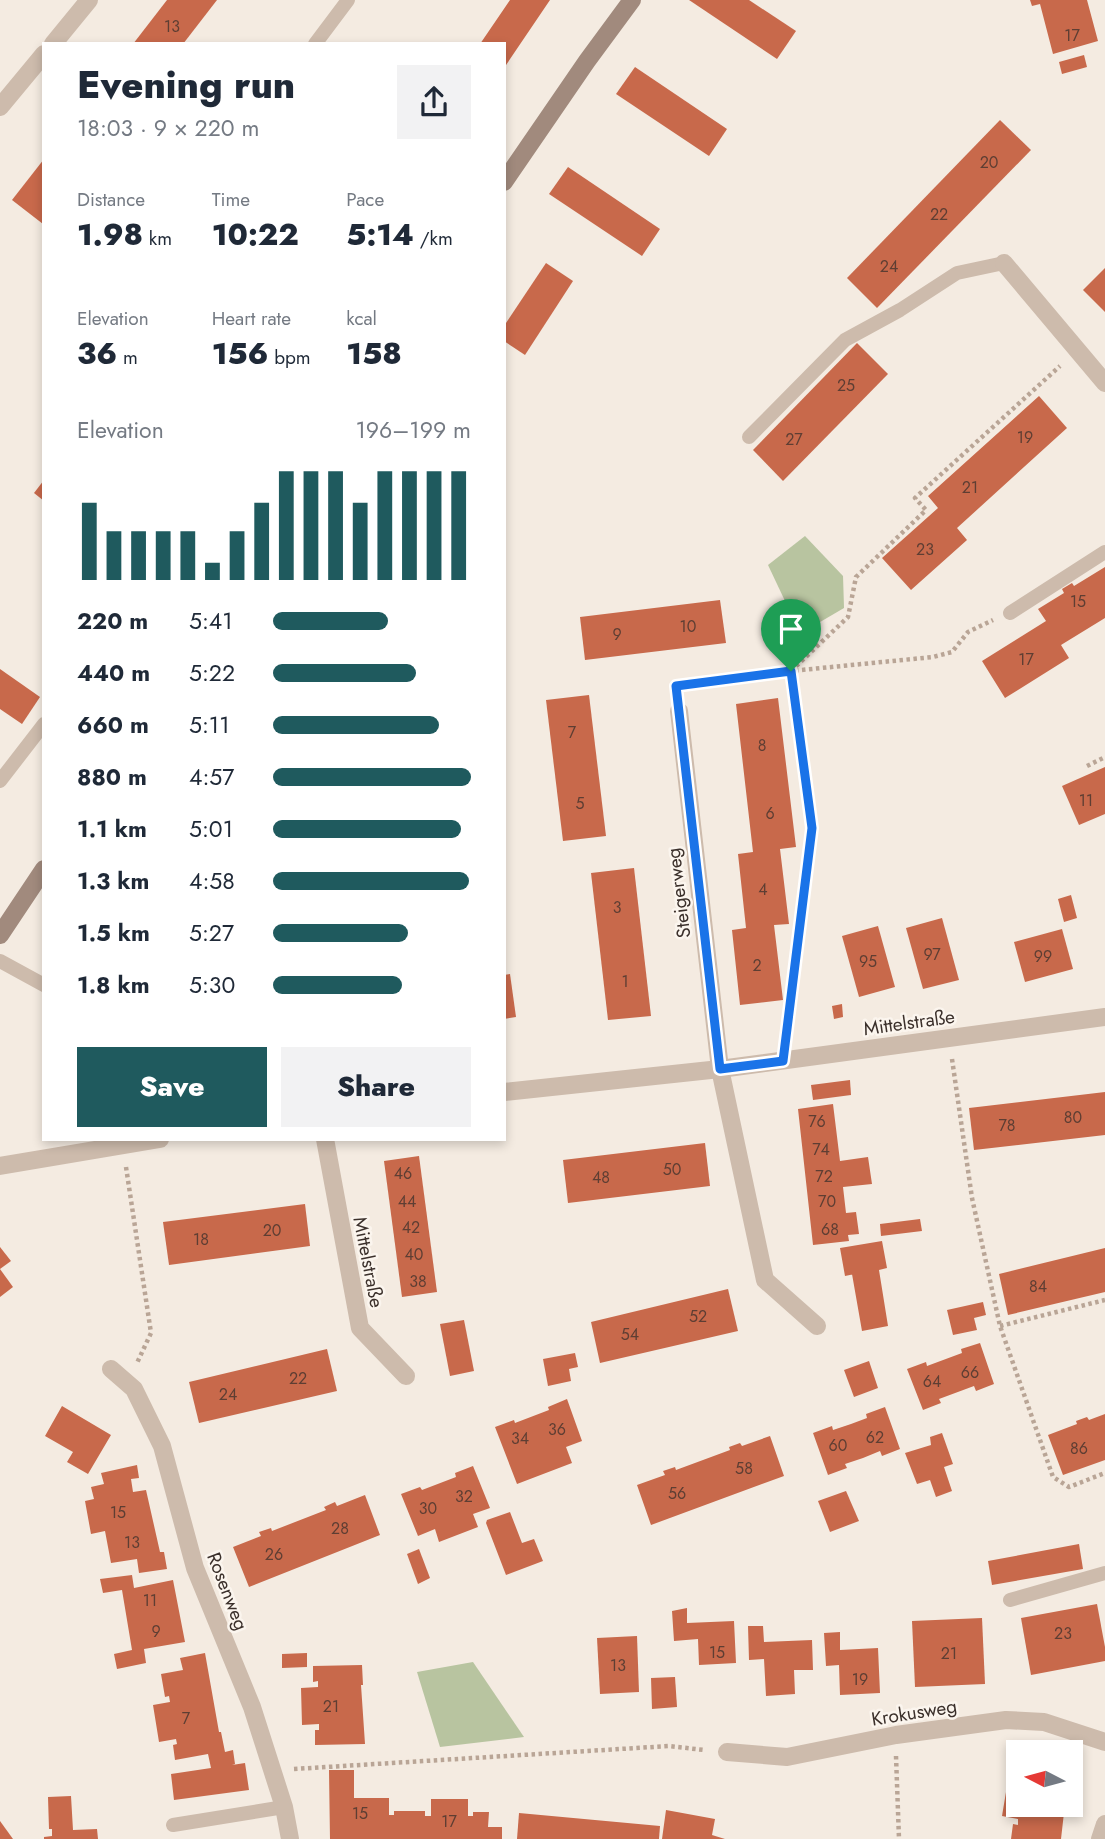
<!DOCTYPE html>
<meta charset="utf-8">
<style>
:root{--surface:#fff;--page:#f2f2f3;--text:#1f2937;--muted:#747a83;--accent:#1f5a5e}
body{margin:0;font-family:Jost,sans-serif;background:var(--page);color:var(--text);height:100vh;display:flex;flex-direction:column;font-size:26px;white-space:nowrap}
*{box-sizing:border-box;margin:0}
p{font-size:23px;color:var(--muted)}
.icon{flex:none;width:38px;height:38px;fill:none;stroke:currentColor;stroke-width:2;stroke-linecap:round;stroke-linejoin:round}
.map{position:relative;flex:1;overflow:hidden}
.sheet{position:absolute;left:42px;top:42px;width:464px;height:1099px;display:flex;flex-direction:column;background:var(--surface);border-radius:0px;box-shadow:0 4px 10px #0003}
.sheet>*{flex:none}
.needle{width:46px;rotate:276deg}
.fabs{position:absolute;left:1006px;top:1740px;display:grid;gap:14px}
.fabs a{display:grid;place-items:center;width:77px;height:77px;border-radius:0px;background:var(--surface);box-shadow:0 4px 10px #0003;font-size:35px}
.pin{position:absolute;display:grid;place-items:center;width:60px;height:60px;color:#fff;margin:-72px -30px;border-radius:50% 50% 50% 0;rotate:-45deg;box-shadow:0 0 7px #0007}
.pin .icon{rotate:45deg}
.round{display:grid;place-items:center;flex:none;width:74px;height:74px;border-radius:0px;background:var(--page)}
.summary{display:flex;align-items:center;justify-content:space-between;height:119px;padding:0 35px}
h1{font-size:38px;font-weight:800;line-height:52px}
.metrics{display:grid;grid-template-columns:repeat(3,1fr);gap:10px;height:119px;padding:7px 35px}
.metrics div{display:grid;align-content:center}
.metrics b{font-size:30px;font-weight:800}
.metrics small{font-size:19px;font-weight:400}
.metrics p{font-size:19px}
.chart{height:196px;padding:14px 35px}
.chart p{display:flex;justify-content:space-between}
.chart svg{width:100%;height:126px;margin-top:7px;stroke:var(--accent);stroke-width:6}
.primary-button{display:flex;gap:14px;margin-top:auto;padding:14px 35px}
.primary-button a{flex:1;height:80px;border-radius:0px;background:var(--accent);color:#fff;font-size:28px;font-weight:800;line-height:80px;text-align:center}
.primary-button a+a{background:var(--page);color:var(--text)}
ul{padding:0 35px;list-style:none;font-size:23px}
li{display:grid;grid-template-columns:112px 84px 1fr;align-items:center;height:52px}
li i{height:18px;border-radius:9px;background:var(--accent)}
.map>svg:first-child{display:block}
.green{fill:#b8c4a0}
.building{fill:#c8694b}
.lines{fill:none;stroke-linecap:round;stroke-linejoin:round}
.path{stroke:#b9a596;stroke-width:4.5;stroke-dasharray:3.5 3.5;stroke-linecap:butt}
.lane{stroke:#cdbbac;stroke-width:14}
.street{stroke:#cdbbac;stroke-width:18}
.secondary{stroke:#a18a7d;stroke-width:18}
.route-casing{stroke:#fff;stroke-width:14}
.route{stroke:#1a73e8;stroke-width:9}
.labels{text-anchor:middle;stroke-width:5;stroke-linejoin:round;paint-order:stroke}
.number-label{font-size:16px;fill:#5e3e33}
.street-label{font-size:19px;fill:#3b302b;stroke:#fbf5ee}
</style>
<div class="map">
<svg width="1105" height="1839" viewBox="0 0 1105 1839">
<rect width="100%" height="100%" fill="#f4ebe1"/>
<g class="green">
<polygon points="805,536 843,576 844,608 815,625 794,620 768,565"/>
<polygon points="473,1662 524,1737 440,1747 417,1672"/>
</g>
<g class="building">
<polygon points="167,0 217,0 183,44 133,44"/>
<polygon points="510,0 550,0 504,68 504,44 480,44"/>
<polygon points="689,0 749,0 796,31 777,59"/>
<polygon points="1030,0 1087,0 1098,41 1053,54 1040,4 1032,6"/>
<polygon points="1084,55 1087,67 1062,74 1059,62"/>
<polygon points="635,67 727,129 709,156 616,94"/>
<polygon points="1000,120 1031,150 877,308 847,278"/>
<polygon points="44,159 44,223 43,224 12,200"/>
<polygon points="568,167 660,229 642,256 549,194"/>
<polygon points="546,263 573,281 525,355 504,341 504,326"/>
<polygon points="1105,268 1105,312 1083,290"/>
<polygon points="857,343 888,374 783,481 753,450"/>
<polygon points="1039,396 1067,428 957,528 967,540 911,590 882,558 938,508 928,496"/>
<polygon points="44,480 44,501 34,493"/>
<polygon points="1105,567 1105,618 1061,645 1069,658 1005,698 982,661 1046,621 1038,609 1064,593 1062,589 1072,583 1074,586"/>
<polygon points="720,600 726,643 585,660 580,617"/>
<polygon points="0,669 40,697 22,724 0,709"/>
<polygon points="589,695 606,836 563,841 546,700"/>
<polygon points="778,698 796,847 780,849 789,924 774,925 783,1000 740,1005 732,930 746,928 738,854 753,852 736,704"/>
<polygon points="1105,767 1105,814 1079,825 1062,786"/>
<polygon points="634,868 651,1016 608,1020 591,873"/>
<polygon points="1071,895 1077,918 1064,922 1058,899"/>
<polygon points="942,918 959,980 923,989 906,928"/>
<polygon points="878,926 895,987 859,997 842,936"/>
<polygon points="1062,929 1073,969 1025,982 1014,942"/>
<polygon points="510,974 516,1017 504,1019 504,975"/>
<polygon points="842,1004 843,1017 834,1019 832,1006"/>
<polygon points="850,1080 851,1095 813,1100 811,1085"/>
<polygon points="1105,1092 1105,1135 974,1150 969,1108"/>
<polygon points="833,1104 840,1161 868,1157 872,1184 843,1187 846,1213 856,1212 859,1234 848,1235 849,1241 813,1245 798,1109"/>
<polygon points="705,1143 710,1186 568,1203 563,1160"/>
<polygon points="419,1156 437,1292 402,1297 384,1161"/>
<polygon points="305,1204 310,1246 169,1265 163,1222"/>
<polygon points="920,1219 922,1231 881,1236 880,1224"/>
<polygon points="882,1241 887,1268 879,1270 888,1326 862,1331 852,1274 874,1270 845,1276 840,1248"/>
<polygon points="0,1247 11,1261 0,1269"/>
<polygon points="1105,1248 1105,1292 1008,1315 999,1274"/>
<polygon points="0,1269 13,1287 0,1297"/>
<polygon points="728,1289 738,1331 600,1363 591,1322"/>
<polygon points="983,1302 986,1315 974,1318 977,1330 953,1335 947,1310"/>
<polygon points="464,1320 474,1371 450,1376 440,1324"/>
<polygon points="980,1343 994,1384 976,1391 974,1386 939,1399 941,1403 923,1410 907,1369 926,1362 927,1366 962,1353 961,1349"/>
<polygon points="327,1349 337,1391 199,1423 189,1382"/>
<polygon points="575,1353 578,1367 569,1369 571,1381 548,1386 543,1359"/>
<polygon points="869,1361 878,1388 854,1397 844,1370"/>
<polygon points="567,1399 582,1441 566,1447 572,1463 517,1484 495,1427 514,1420 515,1423 549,1410 548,1407"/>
<polygon points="62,1406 111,1435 88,1474 67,1462 73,1452 45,1436"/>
<polygon points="885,1407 900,1449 882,1456 880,1451 863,1458 845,1464 847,1468 828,1475 813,1433 832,1426 833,1430 851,1424 867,1418 866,1414"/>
<polygon points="1105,1414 1105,1460 1063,1475 1048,1435 1077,1424 1076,1421 1087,1417 1089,1420"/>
<polygon points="942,1433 953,1464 944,1467 952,1491 936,1497 930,1480 917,1484 905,1453 931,1445 930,1437"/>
<polygon points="770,1436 784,1476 651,1525 637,1485 665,1475 663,1471 675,1467 676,1470 730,1450 729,1447 740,1443 742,1446"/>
<polygon points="137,1465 139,1478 131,1479 133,1492 146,1490 160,1552 164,1552 167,1569 139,1573 137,1559 111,1563 105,1531 91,1534 85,1501 94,1499 91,1487 104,1484 101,1473"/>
<polygon points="473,1466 490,1508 473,1514 478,1527 439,1542 435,1529 418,1536 401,1494 420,1487 422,1490 456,1477 455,1473"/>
<polygon points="846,1491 859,1521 830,1532 818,1501"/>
<polygon points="365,1495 380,1535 249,1587 233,1547 261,1536 259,1532 271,1528 272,1531 326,1510 324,1507 335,1502 337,1506"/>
<polygon points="510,1512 522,1543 534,1539 543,1561 506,1575 486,1523 487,1520"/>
<polygon points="1079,1544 1083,1569 992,1585 988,1561"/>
<polygon points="419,1549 430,1578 418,1584 407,1554"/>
<polygon points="132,1575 134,1588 173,1580 185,1642 144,1649 146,1663 117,1669 114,1654 132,1650 122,1590 103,1593 100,1579"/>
<polygon points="1097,1604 1105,1647 1105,1661 1031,1675 1021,1618"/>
<polygon points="687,1608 687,1623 734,1621 736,1663 699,1665 698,1639 674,1641 672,1611"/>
<polygon points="982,1618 985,1684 915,1687 912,1621"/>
<polygon points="748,1626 763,1626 764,1642 812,1640 813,1670 794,1670 795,1694 766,1696 764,1659 749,1660"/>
<polygon points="840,1632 840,1650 878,1648 880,1693 840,1695 839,1665 826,1666 824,1633"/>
<polygon points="637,1636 639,1692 600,1694 597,1638"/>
<polygon points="205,1653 219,1732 221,1732 225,1752 233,1750 235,1764 232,1765 245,1763 249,1790 174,1800 171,1774 211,1768 208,1754 175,1760 173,1745 177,1744 176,1739 159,1742 153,1705 170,1702 169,1696 165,1697 161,1674 183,1670 180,1658"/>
<polygon points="307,1653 307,1667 282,1668 282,1654"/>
<polygon points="362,1665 363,1685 361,1685 365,1744 315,1745 315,1730 319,1730 319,1724 302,1725 301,1688 318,1687 318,1681 313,1682 313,1666"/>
<polygon points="675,1677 677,1707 652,1709 651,1678"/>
<polygon points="329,1770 354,1770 354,1798 389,1798 389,1815 394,1815 394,1811 425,1811 425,1816 431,1816 431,1799 468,1799 468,1816 473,1816 473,1812 489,1812 488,1827 502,1827 502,1839 330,1839"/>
<polygon points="1008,1780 1018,1782 1018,1804 1065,1804 1061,1839 1011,1839 1013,1824 1018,1825 1018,1819 1002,1816"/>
<polygon points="71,1796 73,1830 97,1829 98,1839 44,1839 44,1837 52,1836 52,1829 49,1829 48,1797"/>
<polygon points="666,1810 715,1819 712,1835 725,1839 662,1839"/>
<polygon points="519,1813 660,1826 659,1839 517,1839"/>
<polygon points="0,1821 13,1839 0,1839"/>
</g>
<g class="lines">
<g class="path">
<polyline points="677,686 791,671 933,657 952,652 968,632 993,620"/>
<polyline points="1087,766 1105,757"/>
<polyline points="786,1039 812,828 791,671 848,617 856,577 926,510 915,498 1060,366"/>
<polyline points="952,1059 972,1198 1000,1326 1053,1477 1069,1487 1105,1473"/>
<polyline points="126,1167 151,1333 137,1363"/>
<polyline points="1000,1326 1105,1300"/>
<polyline points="896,1756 899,1839"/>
<polyline points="294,1769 669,1746 704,1750"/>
</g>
<g class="lane">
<polyline points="315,44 348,0"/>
<polyline points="749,437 845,340 900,310 957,273 1004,263"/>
<polyline points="1010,613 1105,552"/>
<polyline points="0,781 44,724"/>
<polyline points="0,961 44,985"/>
<polyline points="1010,1600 1105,1573"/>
<polyline points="173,1825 284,1807"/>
</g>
<g class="street">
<polyline points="53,44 89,0"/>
<polyline points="0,107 44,54"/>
<polyline points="1004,263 1105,383"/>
<polyline points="679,711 720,1069 765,1280 817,1326"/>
<polyline points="504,1092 720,1069 1105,1017"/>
<polyline points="325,1139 360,1328 406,1376"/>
<polyline points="0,1166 160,1139"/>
<polyline points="111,1369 134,1389 162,1446 195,1568 252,1707 284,1807 290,1839"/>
<polyline points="727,1752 787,1757 896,1735 1006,1720 1044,1722 1105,1742"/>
<polyline points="1100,1839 1105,1824"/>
</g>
<g class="secondary">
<polyline points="504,182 587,61 632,0"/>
<polyline points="0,935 44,869"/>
</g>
</g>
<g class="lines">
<g class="route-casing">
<polygon id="route" points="791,671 812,828 783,1061 720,1069 676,686"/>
</g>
<use href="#route" class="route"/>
</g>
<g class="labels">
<g class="number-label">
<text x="172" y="32">13</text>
<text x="1072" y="41">17</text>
<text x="989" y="168">20</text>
<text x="939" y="220">22</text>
<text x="889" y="272">24</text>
<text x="846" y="391">25</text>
<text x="1025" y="443">19</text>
<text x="794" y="445">27</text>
<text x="970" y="493">21</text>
<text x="925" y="555">23</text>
<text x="1078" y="607">15</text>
<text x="688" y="632">10</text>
<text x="617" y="640">9</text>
<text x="1026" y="665">17</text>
<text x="572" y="738">7</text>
<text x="762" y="751">8</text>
<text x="1086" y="806">11</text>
<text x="580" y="809">5</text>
<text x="770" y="819">6</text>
<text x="763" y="895">4</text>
<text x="617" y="913">3</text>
<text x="932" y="960">97</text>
<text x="1043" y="962">99</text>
<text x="868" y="967">95</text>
<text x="757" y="971">2</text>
<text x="625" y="987">1</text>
<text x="1073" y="1123">80</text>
<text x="817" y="1127">76</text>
<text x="1007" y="1131">78</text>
<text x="821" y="1155">74</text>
<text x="672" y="1175">50</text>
<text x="403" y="1179">46</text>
<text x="824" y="1182">72</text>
<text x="601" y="1183">48</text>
<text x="407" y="1207">44</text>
<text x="827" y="1207">70</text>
<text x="411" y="1233">42</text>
<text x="830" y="1235">68</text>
<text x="272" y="1236">20</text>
<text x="201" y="1245">18</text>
<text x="414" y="1260">40</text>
<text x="418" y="1287">38</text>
<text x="1038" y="1292">84</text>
<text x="698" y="1322">52</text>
<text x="630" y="1340">54</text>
<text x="970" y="1378">66</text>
<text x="298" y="1384">22</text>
<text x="932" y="1387">64</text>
<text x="228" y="1400">24</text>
<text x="557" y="1435">36</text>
<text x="875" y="1443">62</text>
<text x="520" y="1444">34</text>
<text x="838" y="1451">60</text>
<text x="1079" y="1454">86</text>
<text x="744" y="1474">58</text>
<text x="677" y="1499">56</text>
<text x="464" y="1502">32</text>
<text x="428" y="1514">30</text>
<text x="118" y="1518">15</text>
<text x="340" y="1534">28</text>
<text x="132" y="1548">13</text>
<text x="274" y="1560">26</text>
<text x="150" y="1606">11</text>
<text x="156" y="1637">9</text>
<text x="1063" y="1639">23</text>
<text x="717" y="1658">15</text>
<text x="949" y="1659">21</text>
<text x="618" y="1671">13</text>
<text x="860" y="1685">19</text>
<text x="331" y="1712">21</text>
<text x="186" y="1724">7</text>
<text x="360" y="1819">15</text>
<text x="449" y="1827">17</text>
</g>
<g class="street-label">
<text transform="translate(678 893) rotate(-97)" y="7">Steigerweg</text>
<text transform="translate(909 1022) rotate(-8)" y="7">Mittelstraße</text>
<text transform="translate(369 1262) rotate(79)" y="7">Mittelstraße</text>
<text transform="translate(228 1591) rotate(69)" y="7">Rosenweg</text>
<text transform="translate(914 1712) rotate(-9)" y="7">Krokusweg</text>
</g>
</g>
</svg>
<div class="fabs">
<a><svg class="needle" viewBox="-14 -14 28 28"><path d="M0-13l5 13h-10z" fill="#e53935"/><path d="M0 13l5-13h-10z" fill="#747a83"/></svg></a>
</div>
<div class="pin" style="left:791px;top:671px;background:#1e9e55"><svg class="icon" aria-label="arrive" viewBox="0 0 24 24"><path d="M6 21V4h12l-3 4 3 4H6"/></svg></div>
<section class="sheet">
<div class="summary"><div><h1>Evening run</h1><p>18:03 · 9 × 220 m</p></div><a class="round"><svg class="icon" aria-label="share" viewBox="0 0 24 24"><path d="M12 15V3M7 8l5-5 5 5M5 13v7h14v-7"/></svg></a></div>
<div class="metrics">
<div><p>Distance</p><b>1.98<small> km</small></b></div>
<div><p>Time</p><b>10:22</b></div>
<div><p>Pace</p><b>5:14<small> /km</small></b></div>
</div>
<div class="metrics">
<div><p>Elevation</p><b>36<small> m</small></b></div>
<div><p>Heart rate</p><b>156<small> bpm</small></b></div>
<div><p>kcal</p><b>158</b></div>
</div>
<div class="chart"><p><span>Elevation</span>196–199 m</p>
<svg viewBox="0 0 160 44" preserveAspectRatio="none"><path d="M5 44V17M15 44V27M25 44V27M35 44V27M45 44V27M55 44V38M65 44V27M75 44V17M85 44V6M95 44V6M105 44V6M115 44V17M125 44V6M135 44V6M145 44V6M155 44V6"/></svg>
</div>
<ul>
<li><b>220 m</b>5:41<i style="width:58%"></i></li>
<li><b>440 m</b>5:22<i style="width:72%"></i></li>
<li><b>660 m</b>5:11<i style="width:84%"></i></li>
<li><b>880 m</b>4:57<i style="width:100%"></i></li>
<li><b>1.1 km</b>5:01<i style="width:95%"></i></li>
<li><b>1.3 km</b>4:58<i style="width:99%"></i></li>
<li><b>1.5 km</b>5:27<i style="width:68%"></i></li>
<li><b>1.8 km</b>5:30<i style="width:65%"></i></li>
</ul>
<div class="primary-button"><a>Save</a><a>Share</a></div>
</section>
</div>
